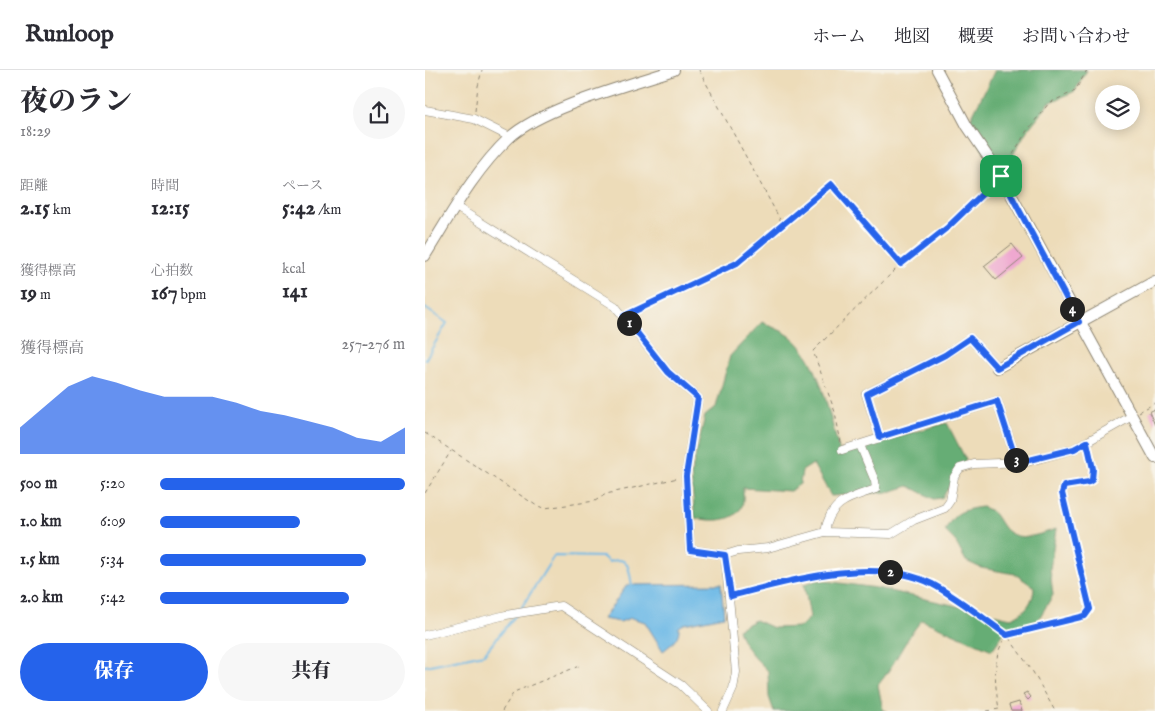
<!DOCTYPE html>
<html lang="ja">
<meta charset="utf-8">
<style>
:root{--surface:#fff;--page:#f7f7f7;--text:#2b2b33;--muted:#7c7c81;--line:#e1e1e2;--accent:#2563eb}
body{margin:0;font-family:"IM FELL English","Noto Serif JP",serif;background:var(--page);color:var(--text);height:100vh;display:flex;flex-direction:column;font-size:19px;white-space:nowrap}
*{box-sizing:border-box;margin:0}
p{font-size:16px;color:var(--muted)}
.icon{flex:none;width:28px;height:28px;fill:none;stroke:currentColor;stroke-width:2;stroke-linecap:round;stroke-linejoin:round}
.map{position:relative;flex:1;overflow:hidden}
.side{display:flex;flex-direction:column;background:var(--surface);width:425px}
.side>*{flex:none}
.fabs{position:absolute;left:670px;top:15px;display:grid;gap:10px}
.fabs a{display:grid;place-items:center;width:45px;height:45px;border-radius:50%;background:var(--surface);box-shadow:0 2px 12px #0003;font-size:25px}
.pin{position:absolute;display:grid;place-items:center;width:42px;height:42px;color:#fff;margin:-21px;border-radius:10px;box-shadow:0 2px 8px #0006}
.km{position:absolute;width:25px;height:25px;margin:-12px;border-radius:50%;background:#222;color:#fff;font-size:14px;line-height:25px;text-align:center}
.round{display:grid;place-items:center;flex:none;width:52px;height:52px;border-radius:26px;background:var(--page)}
.overview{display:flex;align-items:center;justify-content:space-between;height:85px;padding:0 20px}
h1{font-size:28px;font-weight:800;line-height:38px}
.metrics{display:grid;grid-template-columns:repeat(3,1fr);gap:8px;height:85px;padding:5px 20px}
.metrics div{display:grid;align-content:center}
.metrics b{font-size:21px;font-weight:800}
.metrics small{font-size:14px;font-weight:400}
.metrics p{font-size:14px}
.chart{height:140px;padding:10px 20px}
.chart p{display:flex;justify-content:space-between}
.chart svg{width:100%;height:90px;margin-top:5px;fill:var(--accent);opacity:.7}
.button{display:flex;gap:10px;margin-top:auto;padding:10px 20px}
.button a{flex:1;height:58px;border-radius:30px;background:var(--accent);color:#fff;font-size:20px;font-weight:800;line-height:58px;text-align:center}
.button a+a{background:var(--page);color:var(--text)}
ul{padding:0 20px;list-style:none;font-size:16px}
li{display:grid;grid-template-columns:80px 60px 1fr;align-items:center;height:38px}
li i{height:12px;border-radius:6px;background:var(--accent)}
header{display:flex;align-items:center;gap:30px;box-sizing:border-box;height:70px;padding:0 25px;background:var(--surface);border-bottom:1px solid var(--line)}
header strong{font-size:24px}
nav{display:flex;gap:28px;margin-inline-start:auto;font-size:18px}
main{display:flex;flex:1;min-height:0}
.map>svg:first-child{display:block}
.forest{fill:#66ad74;stroke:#486c50}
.water{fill:#6ebae7;stroke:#4c7289}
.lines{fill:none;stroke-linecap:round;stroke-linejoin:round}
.stream{stroke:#6ebae7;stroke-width:2}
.building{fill:#efa8d0}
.minor-casing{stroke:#8c8472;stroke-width:9}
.tertiary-casing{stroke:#8c8472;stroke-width:12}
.path{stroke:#8c8472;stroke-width:1;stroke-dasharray:4 4;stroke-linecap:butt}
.minor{stroke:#fff;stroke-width:8}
.tertiary{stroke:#fff;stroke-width:10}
.route-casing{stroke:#fff;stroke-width:10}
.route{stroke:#2563eb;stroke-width:6}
</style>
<header>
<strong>Runloop</strong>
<nav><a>ホーム</a><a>地図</a><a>概要</a><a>お問い合わせ</a></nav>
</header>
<main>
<section class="side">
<div class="overview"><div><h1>夜のラン</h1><p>18:29</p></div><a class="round"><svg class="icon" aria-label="share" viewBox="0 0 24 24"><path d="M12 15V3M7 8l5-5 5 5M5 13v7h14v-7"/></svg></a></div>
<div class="metrics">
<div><p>距離</p><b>2.15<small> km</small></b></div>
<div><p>時間</p><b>12:15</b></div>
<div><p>ペース</p><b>5:42<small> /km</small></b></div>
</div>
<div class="metrics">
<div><p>獲得標高</p><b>19<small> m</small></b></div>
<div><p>心拍数</p><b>167<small> bpm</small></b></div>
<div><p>kcal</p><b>141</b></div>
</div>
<div class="chart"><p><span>獲得標高</span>257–276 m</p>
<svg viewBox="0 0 160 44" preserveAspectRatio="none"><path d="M0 44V31L10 21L20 11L30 6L40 9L50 13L60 16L70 16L80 16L90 19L100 23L110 25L120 28L130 31L140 36L150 38L160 31V44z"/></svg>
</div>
<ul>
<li><b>500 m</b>5:20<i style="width:100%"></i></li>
<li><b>1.0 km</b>6:09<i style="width:57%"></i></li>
<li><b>1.5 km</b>5:34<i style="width:84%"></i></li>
<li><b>2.0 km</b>5:42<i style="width:77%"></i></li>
</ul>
<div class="button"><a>保存</a><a>共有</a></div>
</section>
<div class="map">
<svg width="730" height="641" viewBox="0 0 730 641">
<rect width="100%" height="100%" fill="#f7f3e8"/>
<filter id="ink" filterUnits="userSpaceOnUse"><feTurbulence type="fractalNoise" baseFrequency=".02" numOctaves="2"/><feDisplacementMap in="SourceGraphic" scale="10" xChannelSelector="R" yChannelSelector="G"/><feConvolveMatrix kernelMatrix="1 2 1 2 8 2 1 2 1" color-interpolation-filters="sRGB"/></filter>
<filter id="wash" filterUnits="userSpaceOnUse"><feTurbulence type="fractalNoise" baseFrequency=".0096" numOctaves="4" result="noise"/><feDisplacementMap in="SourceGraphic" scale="20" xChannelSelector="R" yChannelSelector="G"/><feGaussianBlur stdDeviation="1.12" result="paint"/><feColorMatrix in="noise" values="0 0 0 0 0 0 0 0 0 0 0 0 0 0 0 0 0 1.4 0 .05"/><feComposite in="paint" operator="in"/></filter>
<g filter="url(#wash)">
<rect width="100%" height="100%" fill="#eddcb9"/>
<g class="forest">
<polygon points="570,0 662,0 650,21 624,33 601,62 576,106 542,56"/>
<path d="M337,252C346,257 357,260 365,266C396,289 404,347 415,382L522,353L541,390L517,428L509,429L484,416L464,422L406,426L388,394L377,401L375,414L365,421L318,418C318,424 319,433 316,438C308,453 284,451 270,448L266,405L280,346L291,337L305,286Z"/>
<path d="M557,437C572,442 570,446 579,458C593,474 615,464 631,459L625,499L628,525L613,550L581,560L567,580L497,550C479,570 470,595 453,615L458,640L462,641H349L344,627L343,601C331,589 317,576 313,559L330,550L348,558L375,557L385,547L379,514L393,510L451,518L586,548C600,543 609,532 609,517L590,504L556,498L541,491L530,471L520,461C529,442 537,440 557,437Z"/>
</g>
<path class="water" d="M296,514L299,546L259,554L254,557C255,568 246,575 238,581L220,552L206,548L195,552L178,549L202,515Z"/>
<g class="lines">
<g class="stream">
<polyline points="0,238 22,253 0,290"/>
<path d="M95,540L129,486L178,487L184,492C205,484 204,500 207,516"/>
<polyline points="0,596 59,584 90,546"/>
</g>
</g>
<g id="blocks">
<g class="building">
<polygon points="587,174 598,188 571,210 559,196"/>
<polygon points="730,339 730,355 724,342"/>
<polygon points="602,622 606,627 603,630 598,624"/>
<polygon points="594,632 597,641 586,641 584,635"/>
</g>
</g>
</g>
<g filter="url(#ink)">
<use href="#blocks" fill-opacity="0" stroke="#8c8472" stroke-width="1"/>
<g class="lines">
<g class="minor-casing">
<g id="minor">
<polyline points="0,40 49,49 85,67"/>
<polyline points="31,137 190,236 243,302 273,328 261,406 265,480 300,485 313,481 343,478 400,462 466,464 489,450 520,438 525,431 529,407 535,398 549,394 602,392 649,379 707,346"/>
<polyline points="455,367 441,324 520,285 545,268 572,298"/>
<polyline points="417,380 572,331 592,393"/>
<path d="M400,462C405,431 424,428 451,419L450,411L435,375"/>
<polyline points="0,565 81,545 136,536 256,615 283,641"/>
<polyline points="298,641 308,619 311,602 300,485"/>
</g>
</g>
<g class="tertiary-casing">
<g id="tertiary">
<polyline points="512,0 542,56 576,106 730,388"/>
<path d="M0,186C25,146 49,101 84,68C116,38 206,14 249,0"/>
<polyline points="572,298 730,211"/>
</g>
</g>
<g class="path">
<polyline points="274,0 358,155"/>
<polyline points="50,41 53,16 57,0"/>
<polyline points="580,98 601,62 624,33 650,21 662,0"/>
<polyline points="205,243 312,193 406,114 475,194"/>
<polyline points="714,342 730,333"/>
<polyline points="0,363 112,436 120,438 170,431 181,424 253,408"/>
<polyline points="416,373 410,342 388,281 476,194 523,157 570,111"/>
<polyline points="0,423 26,381"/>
<polyline points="310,525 376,509 433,502 475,503 505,513 582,565 608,602 630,641"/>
<polyline points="77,641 89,622 154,596"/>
<path d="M562,641L574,639C570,615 566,586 582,565L660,546L665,539L637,423L639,416L664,412L667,410L668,399L664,379"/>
</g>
<use href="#minor" class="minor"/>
<use href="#tertiary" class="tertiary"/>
</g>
</g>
<g class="lines" filter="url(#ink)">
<g class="route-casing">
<path id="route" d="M576,106L654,252L572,298L545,268L520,285L442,324L455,367L572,331L592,393L649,379L662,372L668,399L667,410L664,412L639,416L637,423L665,539L660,546L582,565C558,548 533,528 507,514C451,485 363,511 306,526L300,485L265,480L261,406L273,328L243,302L199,246L312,193L406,114L476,194L523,157Z"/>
</g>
<use href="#route" class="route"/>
</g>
</svg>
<div class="fabs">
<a><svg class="icon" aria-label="layers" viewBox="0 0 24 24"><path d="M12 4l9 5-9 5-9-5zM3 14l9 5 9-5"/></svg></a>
</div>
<div class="pin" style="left:576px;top:106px;background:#1e9e55"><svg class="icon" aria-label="arrive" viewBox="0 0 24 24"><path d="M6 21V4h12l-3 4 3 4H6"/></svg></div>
<b class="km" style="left:204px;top:253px">1</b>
<b class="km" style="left:465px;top:502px">2</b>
<b class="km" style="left:591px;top:390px">3</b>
<b class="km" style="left:647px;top:239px">4</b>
</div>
</main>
